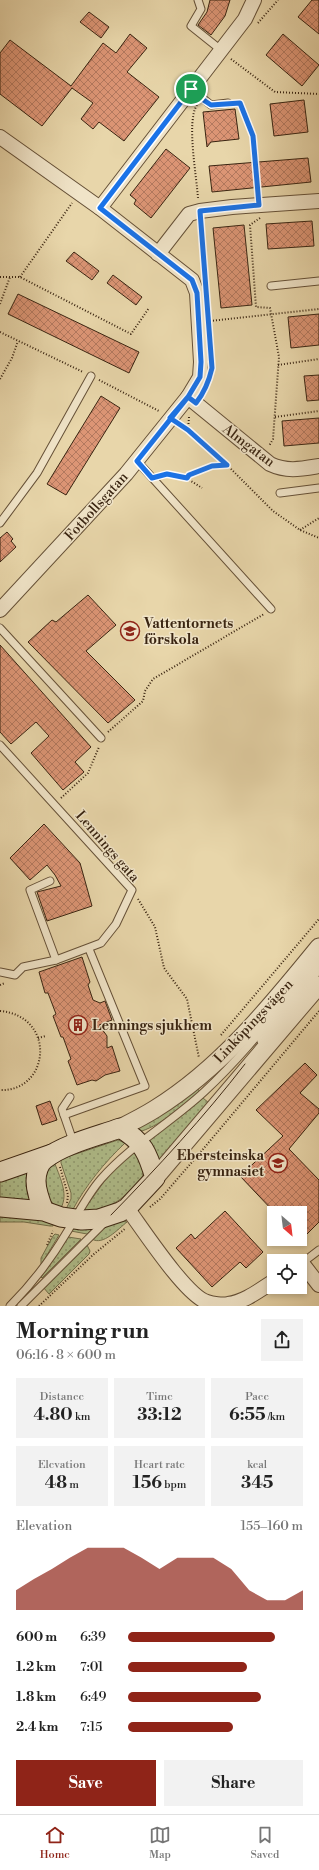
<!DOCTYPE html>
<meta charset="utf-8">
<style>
:root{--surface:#fff;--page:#f2f2f2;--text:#222;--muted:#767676;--line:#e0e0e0;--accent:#8f2418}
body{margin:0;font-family:"Libre Bodoni",serif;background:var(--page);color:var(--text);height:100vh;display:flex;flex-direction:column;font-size:15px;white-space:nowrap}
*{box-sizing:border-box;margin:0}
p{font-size:13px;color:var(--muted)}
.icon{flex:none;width:22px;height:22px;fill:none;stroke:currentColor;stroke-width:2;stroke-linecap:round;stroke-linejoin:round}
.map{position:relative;height:1306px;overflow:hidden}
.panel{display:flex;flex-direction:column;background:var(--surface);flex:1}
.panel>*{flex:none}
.needle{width:26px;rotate:152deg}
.fabs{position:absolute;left:267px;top:1206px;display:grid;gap:8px}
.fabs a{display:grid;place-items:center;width:40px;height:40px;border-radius:0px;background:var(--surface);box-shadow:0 2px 6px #0003;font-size:20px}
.pin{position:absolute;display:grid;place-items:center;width:34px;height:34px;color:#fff;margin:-17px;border:2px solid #fff;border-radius:50%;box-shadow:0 1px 4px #0007}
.round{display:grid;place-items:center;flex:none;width:42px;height:42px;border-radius:0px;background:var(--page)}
.overview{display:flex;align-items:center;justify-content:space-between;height:68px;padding:0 16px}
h1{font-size:22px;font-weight:700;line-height:30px}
.metrics{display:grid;grid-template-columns:repeat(3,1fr);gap:6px;height:68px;padding:4px 16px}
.metrics div{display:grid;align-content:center;border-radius:0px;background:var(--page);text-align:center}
.metrics b{font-size:17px;font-weight:700}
.metrics small{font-size:11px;font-weight:400}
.metrics p{font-size:11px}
.chart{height:112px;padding:8px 16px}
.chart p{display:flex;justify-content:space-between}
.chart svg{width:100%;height:72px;margin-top:4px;fill:var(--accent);opacity:.7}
.button{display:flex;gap:8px;margin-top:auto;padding:8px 16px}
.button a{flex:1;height:46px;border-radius:0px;background:var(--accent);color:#fff;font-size:16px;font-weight:700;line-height:46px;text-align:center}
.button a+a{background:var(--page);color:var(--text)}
ul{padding:0 16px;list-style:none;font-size:13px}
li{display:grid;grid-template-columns:64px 48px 1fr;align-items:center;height:30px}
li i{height:10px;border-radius:5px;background:var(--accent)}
.tabs{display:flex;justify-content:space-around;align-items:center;height:56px;border-top:1px solid var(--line);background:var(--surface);font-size:11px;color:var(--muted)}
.tabs a{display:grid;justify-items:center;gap:2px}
.tabs .selected{color:var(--accent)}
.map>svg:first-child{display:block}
.grass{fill:url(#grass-dots);stroke:#74724e}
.building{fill:url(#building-cross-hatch);stroke:#392411}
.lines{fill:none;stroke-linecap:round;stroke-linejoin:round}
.service-casing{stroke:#655037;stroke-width:9}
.minor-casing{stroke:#655037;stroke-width:16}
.tertiary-casing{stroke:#655037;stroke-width:19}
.secondary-casing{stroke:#392411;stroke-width:21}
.path{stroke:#392411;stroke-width:2;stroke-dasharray:1 2;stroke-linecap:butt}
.service{stroke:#f0e4c8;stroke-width:7}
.minor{stroke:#f0e4c8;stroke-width:14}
.tertiary{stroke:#f0e4c8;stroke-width:17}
.secondary{stroke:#f0e4c8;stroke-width:19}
.tram{stroke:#392411;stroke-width:1}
.route-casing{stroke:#fff;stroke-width:8}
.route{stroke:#1a73e8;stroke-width:5}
.labels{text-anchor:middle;stroke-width:3;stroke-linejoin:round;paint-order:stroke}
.street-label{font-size:14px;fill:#392411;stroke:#f0e4c8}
.poi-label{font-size:14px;font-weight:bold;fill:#392411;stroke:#f0e4c8;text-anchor:start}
</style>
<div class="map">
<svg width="319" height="1306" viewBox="0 0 319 1306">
<defs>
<pattern id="grass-dots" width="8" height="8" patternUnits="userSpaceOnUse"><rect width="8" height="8" fill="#b0bf8c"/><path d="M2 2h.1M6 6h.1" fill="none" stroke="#909b71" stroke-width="1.8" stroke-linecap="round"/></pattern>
<pattern id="building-cross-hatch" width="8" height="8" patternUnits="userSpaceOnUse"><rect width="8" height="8" fill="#dc9575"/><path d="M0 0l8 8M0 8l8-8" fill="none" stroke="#b3795f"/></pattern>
</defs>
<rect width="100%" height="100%" fill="#e8d6aa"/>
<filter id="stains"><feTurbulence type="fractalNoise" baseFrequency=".005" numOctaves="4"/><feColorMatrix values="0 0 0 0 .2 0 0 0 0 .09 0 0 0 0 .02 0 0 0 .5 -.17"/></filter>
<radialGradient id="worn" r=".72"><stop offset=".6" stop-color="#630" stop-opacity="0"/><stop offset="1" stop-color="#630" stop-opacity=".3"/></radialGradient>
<g class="grass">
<path d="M197,1088L200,1092C185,1105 157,1128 138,1132L136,1131L138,1126Z"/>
<polygon points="203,1098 209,1103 159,1163 147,1140"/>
<path d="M118,1140L125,1143C104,1163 86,1185 72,1211L66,1209L71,1199V1193L61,1163V1159Z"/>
<path d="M136,1149C139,1157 144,1165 143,1173C143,1179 138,1182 135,1186C117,1204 108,1209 83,1211L106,1179Z"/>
<path d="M54,1161C59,1176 69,1193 61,1208C46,1202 45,1190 42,1175Z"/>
<polygon points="31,1169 35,1203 0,1200 0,1179"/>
<polygon points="0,1215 17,1215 54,1223 53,1226 50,1226 24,1222 0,1222"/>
<path d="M123,1221L127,1222C118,1229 103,1246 92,1239L103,1227Z"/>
<polygon points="73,1227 93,1228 87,1234 71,1231"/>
<polygon points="55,1234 59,1235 41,1265 41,1258 53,1236"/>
<polygon points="68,1237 81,1239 42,1278 41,1277"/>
<polygon points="87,1245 90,1251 89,1254 49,1294 43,1287"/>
</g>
<g class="building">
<polygon points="210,0 230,0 225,16 211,35 198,25 207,12"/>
<polygon points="312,0 319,0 319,34 298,17"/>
<polygon points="89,12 109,27 101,38 80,22"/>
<polygon points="130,34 147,48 127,72 159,97 124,141 99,122 93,129 81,119 93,103 72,88 42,126 0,94 0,53 10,40 71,86 103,43 116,53"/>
<polygon points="283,34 319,65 302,86 266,55"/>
<polygon points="304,100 308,132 274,136 270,104"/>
<polygon points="235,109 239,139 211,142 207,147 203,112"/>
<polygon points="166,149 190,168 151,218 134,204 136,200 130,195"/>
<polygon points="308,158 311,182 212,192 209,166"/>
<polygon points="312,221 314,246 268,249 266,224"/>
<polygon points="244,225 252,305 221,308 213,228"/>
<polygon points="74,252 99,271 92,280 66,261"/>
<polygon points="113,275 142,297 136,305 107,283"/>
<polygon points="18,294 139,352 129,373 8,314"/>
<polygon points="319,314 319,345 291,348 288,317"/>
<polygon points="319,375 319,400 307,401 304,376"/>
<polygon points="101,396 120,408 66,495 47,484"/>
<polygon points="319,418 319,443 284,446 282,421"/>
<polygon points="7,532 13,539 11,541 16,547 0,562 0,538"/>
<polygon points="88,595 116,625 86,651 135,700 108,723 28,642 52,620 56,622"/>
<polygon points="0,645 91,747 75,762 84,772 63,790 31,753 49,736 36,722 11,744 0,732"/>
<polygon points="44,824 80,863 92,906 47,921 37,892 61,886 55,875 47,865 30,880 10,858"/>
<polygon points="82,957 90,982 88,985 93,1000 100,1003 105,1001 112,1020 99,1025 107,1036 107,1048 112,1046 120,1071 105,1075 96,1081 92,1080 77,1085 68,1061 71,1059 63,1037 61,1037 53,1016 56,1014 48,993 45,993 39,972"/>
<polygon points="305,1063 317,1075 300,1093 319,1109 319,1113 289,1149 319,1180 319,1222 300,1241 300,1213 275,1213 240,1176 283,1136 256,1110"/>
<polygon points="50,1101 57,1120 42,1125 36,1106"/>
<polygon points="225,1211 263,1252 246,1268 240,1262 212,1287 176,1248 191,1234 195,1239"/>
</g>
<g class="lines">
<g class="service-casing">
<g id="service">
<polyline points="198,0 201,9 191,26 221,50"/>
<polyline points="191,89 211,105 228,103"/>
<polyline points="271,286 319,281"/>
<polyline points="137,461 271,609"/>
<polyline points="280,493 319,488"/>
<polyline points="0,523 37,473 91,376"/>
<polyline points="0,628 101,738"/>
<polyline points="0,745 132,890 116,924 101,943 56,960 23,967 15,975 0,972"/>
<polyline points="50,881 30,890 56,960"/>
<polyline points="261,1041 319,970"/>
<polyline points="70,1097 62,1109 74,1144"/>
<polyline points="64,1115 145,1086 89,949"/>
<polyline points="302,1263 319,1250"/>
<path d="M10,1306C32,1284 51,1259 67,1232C78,1214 87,1195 101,1179C132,1144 172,1122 205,1091C247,1052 282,1005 319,962"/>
<polyline points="21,1306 104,1223"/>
</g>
</g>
<g class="minor-casing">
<g id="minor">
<polyline points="0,137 100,208 192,280 197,293 201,362 200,377 188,397 126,474 0,610"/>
<polyline points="100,208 245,19 254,0"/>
<polyline points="158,254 189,214 200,211 232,207 319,201"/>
<path d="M188,397L270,464C287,472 301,469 319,466"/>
<path d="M127,1208C142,1228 186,1296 207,1302C212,1304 223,1305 228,1304C245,1302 261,1289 274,1281"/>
<polyline points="300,1264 302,1263 319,1285"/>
</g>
</g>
<g class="tertiary-casing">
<g id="tertiary">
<path d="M120,1128C132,1122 144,1116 155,1109C221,1068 271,1006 319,947"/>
<polyline points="155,1178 319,985"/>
</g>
</g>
<g class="secondary-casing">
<g id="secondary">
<polyline points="0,1172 52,1154"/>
<path d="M0,1207L44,1211L61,1217L82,1220L99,1219L120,1212L127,1208L155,1178C148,1154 143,1141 120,1128C98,1136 64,1144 45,1159C39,1163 36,1173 36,1181C36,1191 40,1201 44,1211"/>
</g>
</g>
<g class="path">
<polyline points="258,23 278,0"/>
<polyline points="231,59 275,92 319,94"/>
<polyline points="238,103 240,103 253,136 258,194"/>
<path d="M197,105C186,121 197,178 198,199"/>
<polyline points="260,218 250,225 256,307 270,308 279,357 273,439 269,446"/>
<polyline points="201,224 204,275"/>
<polyline points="0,277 20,277 131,334 149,308"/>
<polyline points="20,277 72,203"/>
<polyline points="0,304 10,277"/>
<polyline points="210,321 319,309"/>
<polyline points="0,332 83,372"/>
<polyline points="278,365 319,359"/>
<polyline points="0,379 12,358 18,341"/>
<polyline points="99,380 159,411"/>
<polyline points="275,417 319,411"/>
<polyline points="181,426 211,449 273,511 300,530 319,538"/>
<polyline points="188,430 189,417"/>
<path d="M163,475C177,471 191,481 202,488"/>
<polyline points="187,478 189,475 212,466 227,465"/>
<polyline points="300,530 319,518"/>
<polyline points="108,732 143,701 145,691 153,679 264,614"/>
<polyline points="61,798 88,773 99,747"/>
<polyline points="138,899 155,927 164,968 187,999 199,1058"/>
<polyline points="0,985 5,983"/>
<path d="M0,1011C57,1016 50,1092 0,1090"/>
<polyline points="221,1035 319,919"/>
<polyline points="38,1038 46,1036"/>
<polyline points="60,1167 68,1195 67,1203"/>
<polyline points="150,1207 160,1199 199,1154 319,1011"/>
<polyline points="47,1245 53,1231"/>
<polyline points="39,1306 94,1254 126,1228"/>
</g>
<use href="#service" class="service"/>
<use href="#minor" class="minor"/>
<use href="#tertiary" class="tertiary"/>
<use href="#secondary" class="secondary"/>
<path class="tram" d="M111,1215C158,1167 204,1117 245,1064"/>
</g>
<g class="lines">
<g class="route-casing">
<path id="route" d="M191,89L100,208L192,280L197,293L201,362L200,377L188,397L137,461L152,478L167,474L187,478L189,475L212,466L227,465L188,430L170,418L188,397L196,403C204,393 209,381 212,368L200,211L259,205L253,136L240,103L211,105L202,99L191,89"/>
</g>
<use href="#route" class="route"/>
</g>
<defs>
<g id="school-ring" transform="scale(1)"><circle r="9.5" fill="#f0e4c8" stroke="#8f2418" stroke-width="1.5"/><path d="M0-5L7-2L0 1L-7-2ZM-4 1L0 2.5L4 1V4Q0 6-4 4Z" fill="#8f2418"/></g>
<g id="building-ring" transform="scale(1)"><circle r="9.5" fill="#f0e4c8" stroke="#8f2418" stroke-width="1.5"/><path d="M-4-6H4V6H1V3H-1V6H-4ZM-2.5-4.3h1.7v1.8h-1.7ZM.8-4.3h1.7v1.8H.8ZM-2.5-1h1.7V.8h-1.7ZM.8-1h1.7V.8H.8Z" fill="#8f2418"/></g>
</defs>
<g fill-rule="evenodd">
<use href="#school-ring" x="130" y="631"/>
<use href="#building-ring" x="78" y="1025"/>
<use href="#school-ring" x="278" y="1163"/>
</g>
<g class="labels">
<g class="street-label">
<text transform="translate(249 445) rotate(37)" y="5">Almgatan</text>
<text transform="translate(96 506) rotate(-48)" y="5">Fotbollsgatan</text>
<text transform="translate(108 846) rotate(49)" y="5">Lennings gata</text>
<text transform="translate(253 1021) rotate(-47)" y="5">Linköpingsvägen</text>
</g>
<g class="poi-label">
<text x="144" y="628">Vattentornets<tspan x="144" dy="16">förskola</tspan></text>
<text x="92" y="1030">Lennings sjukhem</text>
<text x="264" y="1160" text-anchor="end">Ebersteinska<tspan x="264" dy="16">gymnasiet</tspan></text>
</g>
</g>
<rect width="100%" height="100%" filter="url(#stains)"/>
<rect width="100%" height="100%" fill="url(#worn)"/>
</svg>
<div class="fabs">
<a><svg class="needle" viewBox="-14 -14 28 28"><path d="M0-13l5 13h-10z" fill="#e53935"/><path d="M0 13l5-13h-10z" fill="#767676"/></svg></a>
<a><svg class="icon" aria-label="locate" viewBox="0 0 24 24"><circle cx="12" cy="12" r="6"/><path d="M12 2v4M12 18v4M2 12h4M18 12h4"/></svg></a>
</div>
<div class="pin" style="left:191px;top:89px;background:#1e9e55"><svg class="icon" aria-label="arrive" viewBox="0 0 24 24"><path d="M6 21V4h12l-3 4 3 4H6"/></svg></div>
</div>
<section class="panel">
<div class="overview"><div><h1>Morning run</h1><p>06:16 · 8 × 600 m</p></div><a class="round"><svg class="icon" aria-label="share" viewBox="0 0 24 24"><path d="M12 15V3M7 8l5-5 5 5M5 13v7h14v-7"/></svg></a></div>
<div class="metrics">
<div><p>Distance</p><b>4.80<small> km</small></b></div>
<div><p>Time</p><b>33:12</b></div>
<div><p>Pace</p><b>6:55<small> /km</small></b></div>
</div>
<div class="metrics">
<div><p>Elevation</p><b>48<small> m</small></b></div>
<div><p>Heart rate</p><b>156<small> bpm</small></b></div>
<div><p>kcal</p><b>345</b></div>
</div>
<div class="chart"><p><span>Elevation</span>155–160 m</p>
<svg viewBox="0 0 160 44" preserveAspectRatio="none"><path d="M0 44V32L10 25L20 19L30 12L40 6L50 6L60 6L70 12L80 19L90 12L100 12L110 12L120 19L130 32L140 38L150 38L160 32V44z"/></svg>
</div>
<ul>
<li><b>600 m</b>6:39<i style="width:84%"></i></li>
<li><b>1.2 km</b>7:01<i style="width:68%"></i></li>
<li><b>1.8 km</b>6:49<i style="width:76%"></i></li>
<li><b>2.4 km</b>7:15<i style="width:60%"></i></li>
</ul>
<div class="button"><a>Save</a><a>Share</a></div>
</section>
<nav class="tabs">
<a class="selected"><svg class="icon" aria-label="home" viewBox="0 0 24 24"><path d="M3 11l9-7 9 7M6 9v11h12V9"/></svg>Home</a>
<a><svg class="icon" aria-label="map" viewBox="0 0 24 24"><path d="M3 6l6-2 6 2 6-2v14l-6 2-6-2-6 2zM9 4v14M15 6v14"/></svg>Map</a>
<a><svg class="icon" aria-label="saved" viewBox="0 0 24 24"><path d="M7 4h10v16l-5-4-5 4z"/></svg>Saved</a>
</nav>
